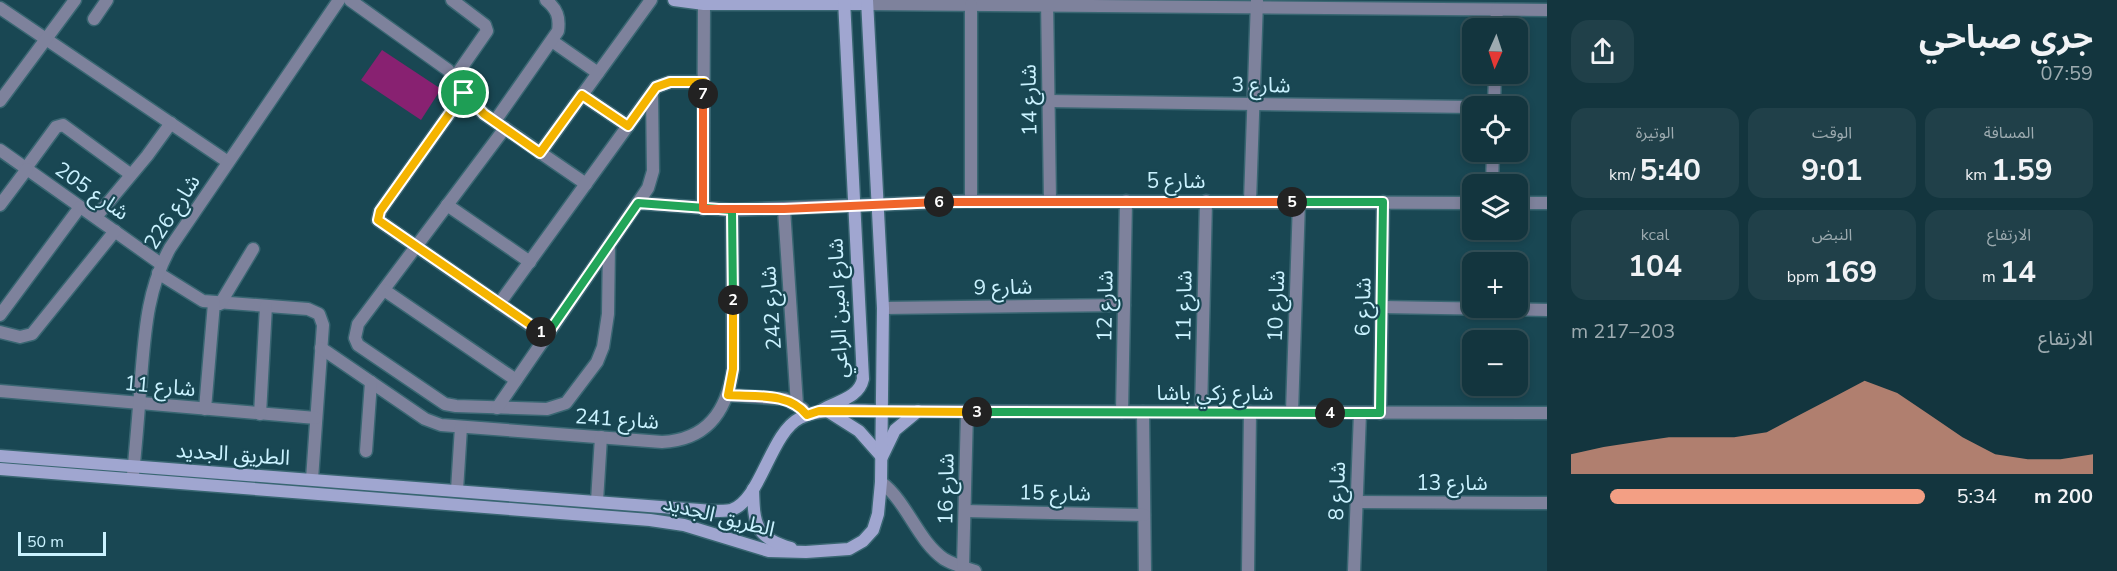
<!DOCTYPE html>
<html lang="ar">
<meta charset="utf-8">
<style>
:root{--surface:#13353e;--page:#204049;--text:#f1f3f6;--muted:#9dabb0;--line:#325058;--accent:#f39f84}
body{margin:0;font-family:"Nunito Sans","Noto Sans Arabic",sans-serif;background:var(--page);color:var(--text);direction:rtl;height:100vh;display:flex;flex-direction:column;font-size:22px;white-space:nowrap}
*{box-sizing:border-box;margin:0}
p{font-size:20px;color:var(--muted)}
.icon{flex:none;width:33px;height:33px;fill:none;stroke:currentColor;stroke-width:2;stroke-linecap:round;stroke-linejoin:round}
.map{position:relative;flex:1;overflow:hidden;direction:ltr}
.panel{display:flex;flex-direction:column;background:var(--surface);width:570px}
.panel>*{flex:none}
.needle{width:39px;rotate:183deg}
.tools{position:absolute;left:1462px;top:18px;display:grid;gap:12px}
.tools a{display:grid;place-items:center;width:66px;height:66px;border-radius:12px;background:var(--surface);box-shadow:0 3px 9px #0003,0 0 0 2px var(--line);font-size:30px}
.scale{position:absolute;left:18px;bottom:15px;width:88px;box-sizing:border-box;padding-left:6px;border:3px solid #caf2ff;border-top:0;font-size:16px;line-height:21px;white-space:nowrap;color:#caf2ff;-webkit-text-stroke:4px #194753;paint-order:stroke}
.pin{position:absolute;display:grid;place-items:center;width:51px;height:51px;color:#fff;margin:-26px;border:3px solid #fff;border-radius:50%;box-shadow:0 2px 6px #0007}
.km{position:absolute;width:30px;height:30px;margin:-15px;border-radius:50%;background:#222;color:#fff;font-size:16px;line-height:30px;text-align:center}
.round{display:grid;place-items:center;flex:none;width:63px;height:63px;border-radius:18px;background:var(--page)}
.headline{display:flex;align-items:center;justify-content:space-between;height:102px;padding:0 24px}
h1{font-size:33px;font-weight:700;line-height:45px}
.figures{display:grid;grid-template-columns:repeat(3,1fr);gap:9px;height:102px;padding:6px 24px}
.figures div{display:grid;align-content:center;border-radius:15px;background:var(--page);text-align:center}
.figures b{font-size:30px;font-weight:700}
.figures small{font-size:16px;font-weight:400}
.figures p{font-size:16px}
.chart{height:168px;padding:12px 24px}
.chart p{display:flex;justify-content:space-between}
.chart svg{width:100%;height:108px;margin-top:6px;fill:var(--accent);opacity:.7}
ul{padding:0 24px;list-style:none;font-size:20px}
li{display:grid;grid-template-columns:96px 72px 1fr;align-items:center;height:45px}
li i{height:15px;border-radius:8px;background:var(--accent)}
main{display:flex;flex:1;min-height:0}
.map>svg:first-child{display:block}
.green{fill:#882171}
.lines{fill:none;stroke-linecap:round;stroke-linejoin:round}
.street-casing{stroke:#396672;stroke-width:15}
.secondary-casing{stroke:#396672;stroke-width:15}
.street{stroke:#7e829c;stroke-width:12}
.secondary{stroke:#a0a6d0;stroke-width:12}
.split-1-casing{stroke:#fff;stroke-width:12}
.split-2-casing{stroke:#fff;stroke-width:12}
.split-3-casing{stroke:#fff;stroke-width:12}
.split-4-casing{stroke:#fff;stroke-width:12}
.split-5-casing{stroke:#fff;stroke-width:12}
.split-6-casing{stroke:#fff;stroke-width:12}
.split-7-casing{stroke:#fff;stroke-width:12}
.split-8-casing{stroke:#fff;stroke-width:12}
.split-1{stroke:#f5b400;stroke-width:8}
.split-2{stroke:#22a559;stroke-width:8}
.split-3{stroke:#f5b400;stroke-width:8}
.split-4{stroke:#22a559;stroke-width:8}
.split-5{stroke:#22a559;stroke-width:8}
.split-6{stroke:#f0652b;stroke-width:8}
.split-7{stroke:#f0652b;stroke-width:8}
.split-8{stroke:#f5b400;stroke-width:8}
.labels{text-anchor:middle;stroke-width:4.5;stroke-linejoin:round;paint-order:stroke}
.street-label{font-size:21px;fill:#caf2ff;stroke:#194753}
</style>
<main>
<section class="panel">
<div class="headline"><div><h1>جري صباحي</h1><p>07:59</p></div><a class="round"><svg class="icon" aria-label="share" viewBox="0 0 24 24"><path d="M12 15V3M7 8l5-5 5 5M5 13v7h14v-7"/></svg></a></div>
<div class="figures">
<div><p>المسافة</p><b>1.59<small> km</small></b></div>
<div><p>الوقت</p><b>9:01</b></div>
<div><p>الوتيرة</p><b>5:40<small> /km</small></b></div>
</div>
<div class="figures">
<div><p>الارتفاع</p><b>14<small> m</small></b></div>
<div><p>النبض</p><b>169<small> bpm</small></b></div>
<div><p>kcal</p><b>104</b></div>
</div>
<div class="chart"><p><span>الارتفاع</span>203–217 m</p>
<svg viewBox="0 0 160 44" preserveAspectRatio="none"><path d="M0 44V36L10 33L20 31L30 29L40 29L50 29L60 27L70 20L80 13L90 6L100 11L110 20L120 29L130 36L140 38L150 38L160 36V44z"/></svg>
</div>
<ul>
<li><b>200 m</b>5:34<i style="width:89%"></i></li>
</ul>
</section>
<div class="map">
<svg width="1547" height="571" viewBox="0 0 1547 571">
<rect width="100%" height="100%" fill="#194753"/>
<polygon class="green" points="382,50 441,89 421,120 361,80"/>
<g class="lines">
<g class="street-casing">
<g id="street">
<polyline points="350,0 448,70 464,93 484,114 586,184"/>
<polyline points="452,0 485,25 487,31 455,77"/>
<polyline points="1047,0 1050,200"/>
<polyline points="867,4 1547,10"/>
<polyline points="0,8 228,162"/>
<polyline points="94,19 107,0"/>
<polyline points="1496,28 1497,10"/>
<polyline points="552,41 598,73"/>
<polyline points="464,93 380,211 378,220 546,336"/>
<polyline points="582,95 628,126"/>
<polyline points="0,101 75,0"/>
<polyline points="1049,101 1473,107"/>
<polyline points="1494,106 1495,74"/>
<path d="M495,121L558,31C560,17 557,9 546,0"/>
<polyline points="505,128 358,324 355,338 358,345 445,404 456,406 547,409 566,403 597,362 603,347 608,314 609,245"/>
<polyline points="0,150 161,264"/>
<polyline points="540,153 651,0"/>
<polyline points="26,168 56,127 63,125 130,174"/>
<polyline points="1492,184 1493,152"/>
<polyline points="971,201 971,5"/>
<polyline points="1250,201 1257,1"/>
<polyline points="638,203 732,210 971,201 1473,203"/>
<polyline points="1518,203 1547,203"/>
<polyline points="0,205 27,169"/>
<polyline points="447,205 530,262"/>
<polyline points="703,209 704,4"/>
<polyline points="784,209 797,405"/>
<polyline points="96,217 147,156 171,123"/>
<polyline points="158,273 203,301 308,309 319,314 323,325 312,479"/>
<polyline points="384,290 516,380"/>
<polyline points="220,304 253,249"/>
<polyline points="499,304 656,87 670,82 703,82"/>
<polyline points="1382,307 1547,310"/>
<polyline points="883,308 1124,305"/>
<polyline points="0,315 80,207"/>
<polyline points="0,332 20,337 32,334 115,231"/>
<path d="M321,348L425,419L441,425L662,442C707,440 727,411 733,369L732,210"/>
<polyline points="0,391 316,418"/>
<polyline points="728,395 785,399 803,409"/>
<polyline points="497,408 648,188 653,171 652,93"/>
<polyline points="205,409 214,303"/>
<polyline points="883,411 1547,413"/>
<polyline points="1122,412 1126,201"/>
<polyline points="1143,412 1145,571"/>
<polyline points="1201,412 1206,201"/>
<polyline points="1292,412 1299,202"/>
<polyline points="1380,413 1383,202"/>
<polyline points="260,414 266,306"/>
<polyline points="366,451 371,382"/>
<path d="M133,475C136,443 139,410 141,378C145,331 147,290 170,248L339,0"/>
<path d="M881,482C908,503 917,540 944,559C954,565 965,568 975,571"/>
<polyline points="457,490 461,427"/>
<polyline points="597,501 601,437"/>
<polyline points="1357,502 1547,503"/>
<polyline points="965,511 1144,515"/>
<polyline points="963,567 967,412"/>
<polyline points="1248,571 1250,412"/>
<polyline points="1354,571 1360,413"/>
</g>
</g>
<g class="secondary-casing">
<g id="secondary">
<polyline points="674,0 704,4 867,4"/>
<path d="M822,410C837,401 859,398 863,379L844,0"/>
<polyline points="829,412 859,431 882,457 895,430 918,411"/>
<path d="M0,456L713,511C719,511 726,511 731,510C761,501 770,433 800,418C824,406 857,411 883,411"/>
<polyline points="0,469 650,520 684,525 769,551 806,552 849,549 863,541 873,530 878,514 881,482 883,308 867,0"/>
<path d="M753,489C754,522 754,538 791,548"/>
</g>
</g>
<use href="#street" class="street"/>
<use href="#secondary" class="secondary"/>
</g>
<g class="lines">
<g class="split-1-casing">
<polyline id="split-1" points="464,93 380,211 378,220 541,332"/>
</g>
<g class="split-2-casing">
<polyline id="split-2" points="541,332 546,336 638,203 732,210 733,300"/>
</g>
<g class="split-3-casing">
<path id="split-3" d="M733,300V369L728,395C755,397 789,392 807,415L819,411L977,412"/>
</g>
<g class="split-4-casing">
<polyline id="split-4" points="977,412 1330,413"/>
</g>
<g class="split-5-casing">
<polyline id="split-5" points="1292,202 1383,202 1380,413 1330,413"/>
</g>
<g class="split-6-casing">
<polyline id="split-6" points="939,202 1292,202"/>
</g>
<g class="split-7-casing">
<polyline id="split-7" points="703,94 703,209 784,209 939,202"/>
</g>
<g class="split-8-casing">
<polyline id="split-8" points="464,93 484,114 540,153 582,95 628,126 656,87 670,82 704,82 703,94"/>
</g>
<use href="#split-1" class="split-1"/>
<use href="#split-2" class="split-2"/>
<use href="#split-3" class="split-3"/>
<use href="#split-4" class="split-4"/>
<use href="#split-5" class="split-5"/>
<use href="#split-6" class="split-6"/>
<use href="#split-7" class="split-7"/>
<use href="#split-8" class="split-8"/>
</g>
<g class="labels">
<g class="street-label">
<text transform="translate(1261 85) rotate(1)" y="7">شارع 3</text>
<text transform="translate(1029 100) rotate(-91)" y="7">شارع 14</text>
<text x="1176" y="188">شارع 5</text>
<text transform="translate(92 191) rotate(35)" y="7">شارع 205</text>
<text transform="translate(172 212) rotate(-57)" y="7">شارع 226</text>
<text transform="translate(1003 287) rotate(-1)" y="7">شارع 9</text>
<text transform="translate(1105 306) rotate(-89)" y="7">شارع 12</text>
<text transform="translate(1184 306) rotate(-89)" y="7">شارع 11</text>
<text transform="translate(1276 306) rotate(-88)" y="7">شارع 10</text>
<text transform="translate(1363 307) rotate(-89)" y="7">شارع 6</text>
<text transform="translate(771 308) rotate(-94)" y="7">شارع 242</text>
<text transform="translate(838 308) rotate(-92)" y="7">شارع امين الراعي</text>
<text transform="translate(160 386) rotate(5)" y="7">شارع 11</text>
<text x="1215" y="400">شارع زكي باشا</text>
<text transform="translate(617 419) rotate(4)" y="7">شارع 241</text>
<text transform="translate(233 454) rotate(4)" y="7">الطريق الجديد</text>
<text x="1452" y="490">شارع 13</text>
<text transform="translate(946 489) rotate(-89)" y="7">شارع 16</text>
<text transform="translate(1337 491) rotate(-88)" y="7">شارع 8</text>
<text transform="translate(1055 493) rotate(1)" y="7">شارع 15</text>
<text transform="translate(719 516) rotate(14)" y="7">الطريق الجديد</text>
</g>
</g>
</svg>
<div class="tools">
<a><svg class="needle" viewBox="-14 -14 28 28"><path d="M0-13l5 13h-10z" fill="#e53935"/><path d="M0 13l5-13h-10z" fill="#9dabb0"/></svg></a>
<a><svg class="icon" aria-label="locate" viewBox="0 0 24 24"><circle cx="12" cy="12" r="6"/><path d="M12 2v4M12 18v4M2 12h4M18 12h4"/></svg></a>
<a><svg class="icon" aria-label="layers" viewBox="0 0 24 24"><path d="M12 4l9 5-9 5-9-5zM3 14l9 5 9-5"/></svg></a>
<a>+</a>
<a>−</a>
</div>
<div class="scale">50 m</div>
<div class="pin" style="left:464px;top:93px;background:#1e9e55"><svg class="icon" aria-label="arrive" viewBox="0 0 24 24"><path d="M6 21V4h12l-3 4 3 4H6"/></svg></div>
<b class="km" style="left:541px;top:332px">1</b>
<b class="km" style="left:733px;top:300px">2</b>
<b class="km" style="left:977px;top:412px">3</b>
<b class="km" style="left:1330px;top:413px">4</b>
<b class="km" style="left:1292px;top:202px">5</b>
<b class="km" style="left:939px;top:202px">6</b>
<b class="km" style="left:703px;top:94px">7</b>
</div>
</main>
